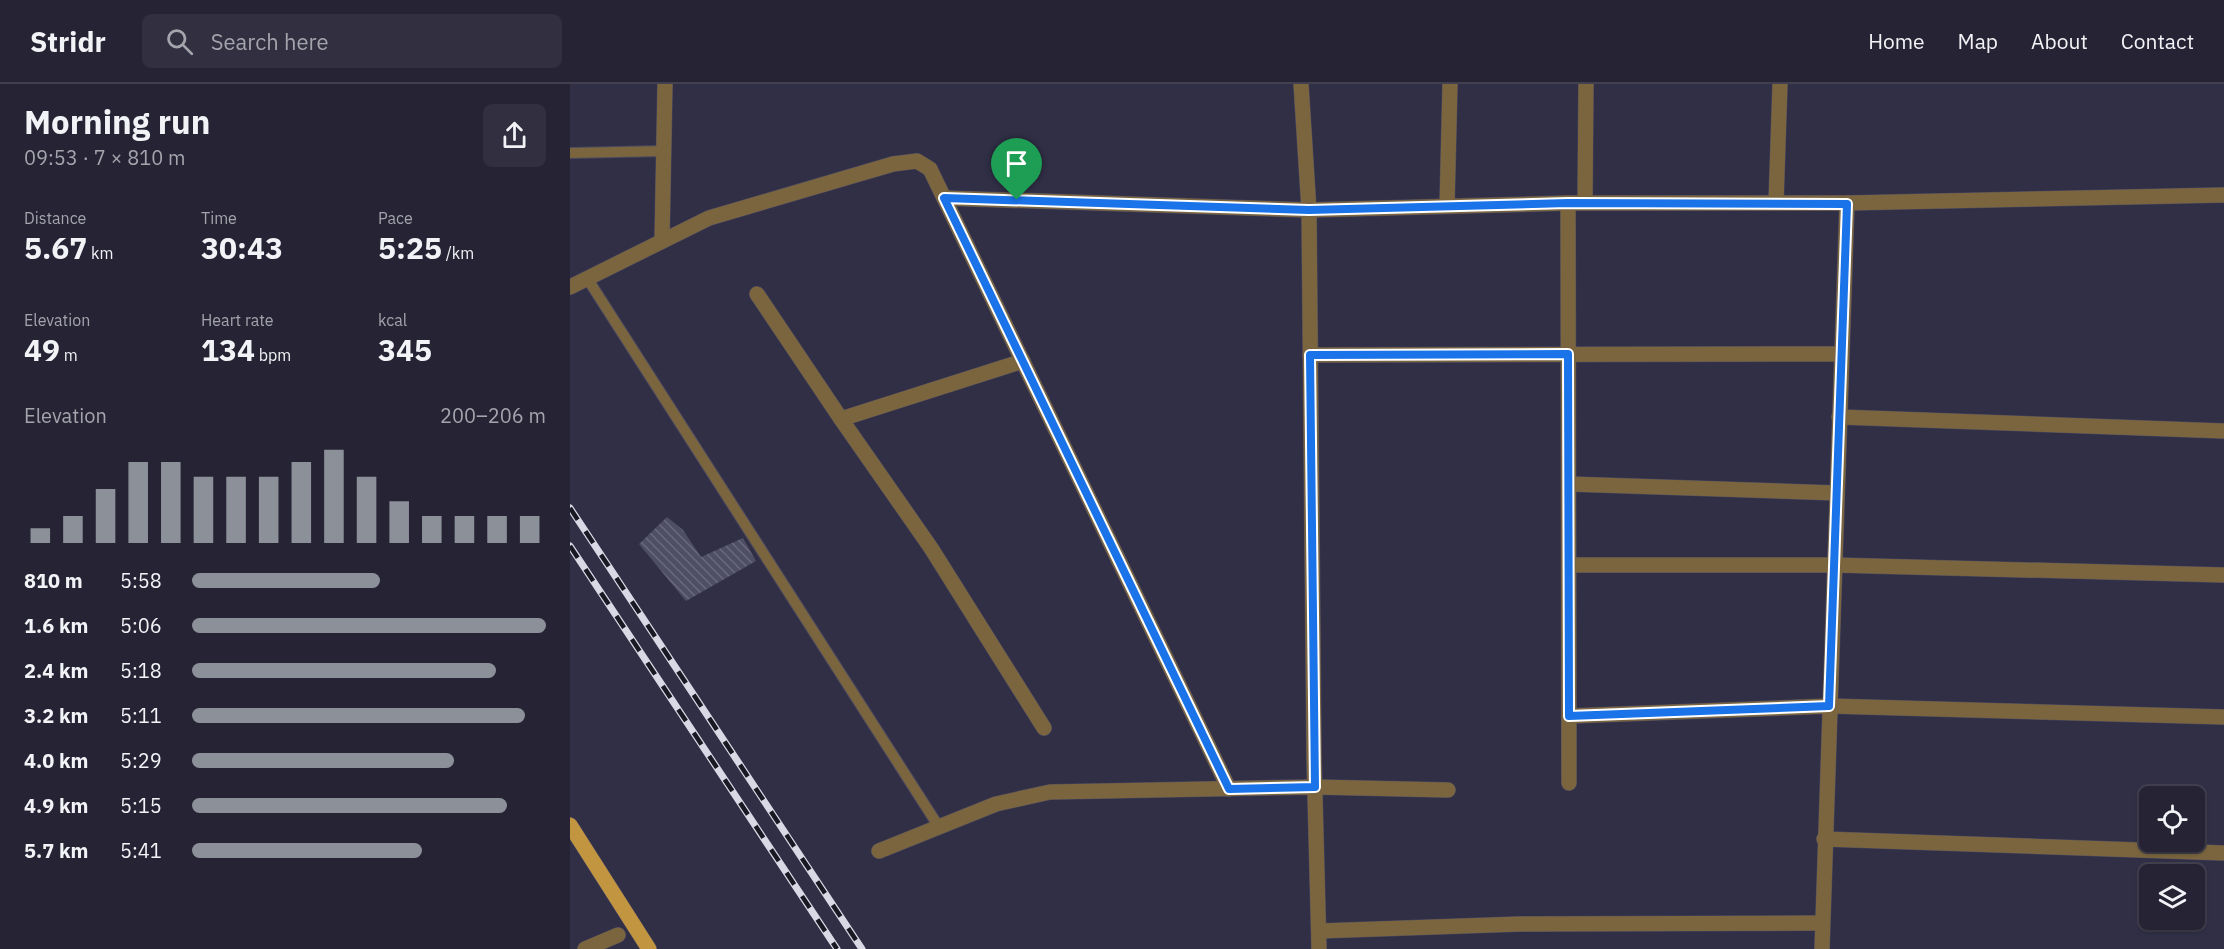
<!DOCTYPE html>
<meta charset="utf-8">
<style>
:root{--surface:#252334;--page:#312f40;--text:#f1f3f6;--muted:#a3a4ac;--line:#42404f;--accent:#8c9099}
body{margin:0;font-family:"IBM Plex Sans",sans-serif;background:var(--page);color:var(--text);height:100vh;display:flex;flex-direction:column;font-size:22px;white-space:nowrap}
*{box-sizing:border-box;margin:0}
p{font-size:20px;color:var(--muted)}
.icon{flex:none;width:33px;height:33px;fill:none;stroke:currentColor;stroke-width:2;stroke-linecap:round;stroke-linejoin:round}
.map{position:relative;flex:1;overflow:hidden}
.details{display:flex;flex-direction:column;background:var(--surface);width:570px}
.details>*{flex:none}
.buttons{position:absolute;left:1569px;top:702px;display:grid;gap:12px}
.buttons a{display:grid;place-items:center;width:66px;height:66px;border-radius:9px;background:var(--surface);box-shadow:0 2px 4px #0004,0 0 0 2px var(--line);font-size:30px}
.pin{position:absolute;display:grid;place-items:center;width:51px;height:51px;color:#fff;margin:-62px -26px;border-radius:50% 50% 50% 0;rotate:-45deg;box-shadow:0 0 6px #0007}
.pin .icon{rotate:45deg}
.round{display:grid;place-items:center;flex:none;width:63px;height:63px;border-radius:9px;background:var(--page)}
.head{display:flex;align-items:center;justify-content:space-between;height:102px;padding:0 24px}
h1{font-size:33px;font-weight:800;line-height:45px}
.stats{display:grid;grid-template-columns:repeat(3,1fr);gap:9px;height:102px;padding:6px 24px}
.stats div{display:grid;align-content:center}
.stats b{font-size:30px;font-weight:800}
.stats small{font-size:16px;font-weight:400}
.stats p{font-size:16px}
.chart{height:168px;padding:12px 24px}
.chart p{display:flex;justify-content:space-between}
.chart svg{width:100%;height:108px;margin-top:6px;stroke:var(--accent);stroke-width:6}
ul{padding:0 24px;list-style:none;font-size:20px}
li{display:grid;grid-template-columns:96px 72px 1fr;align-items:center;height:45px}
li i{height:15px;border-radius:8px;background:var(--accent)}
header{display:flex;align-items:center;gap:36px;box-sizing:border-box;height:84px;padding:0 30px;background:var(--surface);border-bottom:2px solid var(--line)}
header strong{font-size:28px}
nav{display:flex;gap:33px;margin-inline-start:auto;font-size:21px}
.search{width:420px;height:54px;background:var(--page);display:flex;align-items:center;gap:15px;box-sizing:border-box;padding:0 21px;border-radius:9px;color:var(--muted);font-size:22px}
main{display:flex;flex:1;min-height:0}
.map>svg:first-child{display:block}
.building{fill:url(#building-back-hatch)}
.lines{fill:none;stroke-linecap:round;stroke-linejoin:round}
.lane-casing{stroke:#4c4a60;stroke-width:12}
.street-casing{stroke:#4c4a60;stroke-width:16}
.primary-casing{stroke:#4c4a60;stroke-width:16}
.lane{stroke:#7a653f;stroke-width:10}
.street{stroke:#7a653f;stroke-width:15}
.primary{stroke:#c29541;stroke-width:15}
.rail-casing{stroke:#d9d9e6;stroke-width:7}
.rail{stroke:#191923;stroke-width:4.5;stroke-dasharray:14;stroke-linecap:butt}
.route-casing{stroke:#fff;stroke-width:12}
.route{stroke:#1a73e8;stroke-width:8}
</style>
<header>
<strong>Stridr</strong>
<div class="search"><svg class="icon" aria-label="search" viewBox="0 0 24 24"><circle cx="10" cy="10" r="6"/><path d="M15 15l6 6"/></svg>Search here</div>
<nav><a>Home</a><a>Map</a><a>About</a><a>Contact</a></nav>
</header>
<main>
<section class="details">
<div class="head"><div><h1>Morning run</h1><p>09:53 · 7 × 810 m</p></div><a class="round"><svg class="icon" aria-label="share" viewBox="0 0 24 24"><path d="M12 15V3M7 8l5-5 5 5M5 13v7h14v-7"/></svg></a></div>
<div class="stats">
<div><p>Distance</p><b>5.67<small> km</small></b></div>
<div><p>Time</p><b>30:43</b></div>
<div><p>Pace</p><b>5:25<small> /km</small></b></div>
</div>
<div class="stats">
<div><p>Elevation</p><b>49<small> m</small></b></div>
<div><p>Heart rate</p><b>134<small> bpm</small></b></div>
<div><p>kcal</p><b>345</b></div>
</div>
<div class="chart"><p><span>Elevation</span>200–206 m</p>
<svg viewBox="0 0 160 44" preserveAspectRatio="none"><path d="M5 44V38M15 44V33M25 44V22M35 44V11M45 44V11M55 44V17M65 44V17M75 44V17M85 44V11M95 44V6M105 44V17M115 44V27M125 44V33M135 44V33M145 44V33M155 44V33"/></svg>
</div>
<ul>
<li><b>810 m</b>5:58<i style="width:53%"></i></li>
<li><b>1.6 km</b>5:06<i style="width:100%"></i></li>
<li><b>2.4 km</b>5:18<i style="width:86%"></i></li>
<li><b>3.2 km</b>5:11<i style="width:94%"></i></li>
<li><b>4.0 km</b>5:29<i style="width:74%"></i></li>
<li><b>4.9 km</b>5:15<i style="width:89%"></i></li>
<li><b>5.7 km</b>5:41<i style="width:65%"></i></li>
</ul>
</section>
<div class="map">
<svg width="1654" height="865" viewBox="0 0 1654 865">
<defs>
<pattern id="building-back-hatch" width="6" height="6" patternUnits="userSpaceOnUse" patternTransform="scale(1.5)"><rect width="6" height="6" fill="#4f4e67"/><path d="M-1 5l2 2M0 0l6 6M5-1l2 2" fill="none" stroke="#69687e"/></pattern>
</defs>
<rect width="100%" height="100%" fill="#312f46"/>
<polygon class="building" points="97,433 113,446 131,473 173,454 186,477 116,517 69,460"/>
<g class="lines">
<g class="lane-casing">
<g id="lane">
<polyline points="0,69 94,67"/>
<polyline points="17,194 369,743"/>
</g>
</g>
<g class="street-casing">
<g id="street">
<polyline points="731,0 739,126 744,673 749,865"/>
<polyline points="374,114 739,126 998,119 1277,119 1654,111"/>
<polyline points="998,119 999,699"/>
<polyline points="1015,119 1016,0"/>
<polyline points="1206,119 1210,0"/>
<polyline points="877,122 880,0"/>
<polyline points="92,157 95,0"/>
<polyline points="0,203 139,134 323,80 347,77 360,85 659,705"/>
<polyline points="187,210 271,335 361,464 474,644"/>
<polyline points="740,271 1271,270"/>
<polyline points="1269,333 1654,347"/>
<polyline points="271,335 453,277"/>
<polyline points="999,400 1267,409"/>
<polyline points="999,481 1264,481 1654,491"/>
<polyline points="999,632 1259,622 1654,633"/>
<polyline points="1254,755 1654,769"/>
<polyline points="309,767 426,720 480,708 745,703 878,706"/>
<polyline points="749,847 950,840 1252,839"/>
<polyline points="15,865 48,851"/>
<polyline points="1252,865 1277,119"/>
</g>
</g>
<g class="primary-casing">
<polyline id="primary" points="0,741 79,865"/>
</g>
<use href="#lane" class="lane"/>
<use href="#street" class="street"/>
<use href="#primary" class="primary"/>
<g class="rail-casing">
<g id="rail">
<polyline points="0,424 292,865"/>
<polyline points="0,462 267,865"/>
</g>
</g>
<use href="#rail" class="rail"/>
</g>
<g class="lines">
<g class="route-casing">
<polygon id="route" points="374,114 739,126 998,119 1277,120 1259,622 999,632 998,270 740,271 745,703 659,705"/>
</g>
<use href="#route" class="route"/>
</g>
</svg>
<div class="buttons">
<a><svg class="icon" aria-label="locate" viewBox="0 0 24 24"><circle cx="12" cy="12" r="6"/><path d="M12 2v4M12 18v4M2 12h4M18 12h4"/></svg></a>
<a><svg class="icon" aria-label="layers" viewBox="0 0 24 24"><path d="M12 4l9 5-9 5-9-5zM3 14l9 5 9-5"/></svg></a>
</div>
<div class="pin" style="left:447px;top:116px;background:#1e9e55"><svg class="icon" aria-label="arrive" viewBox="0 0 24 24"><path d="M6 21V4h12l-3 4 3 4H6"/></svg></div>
</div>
</main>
